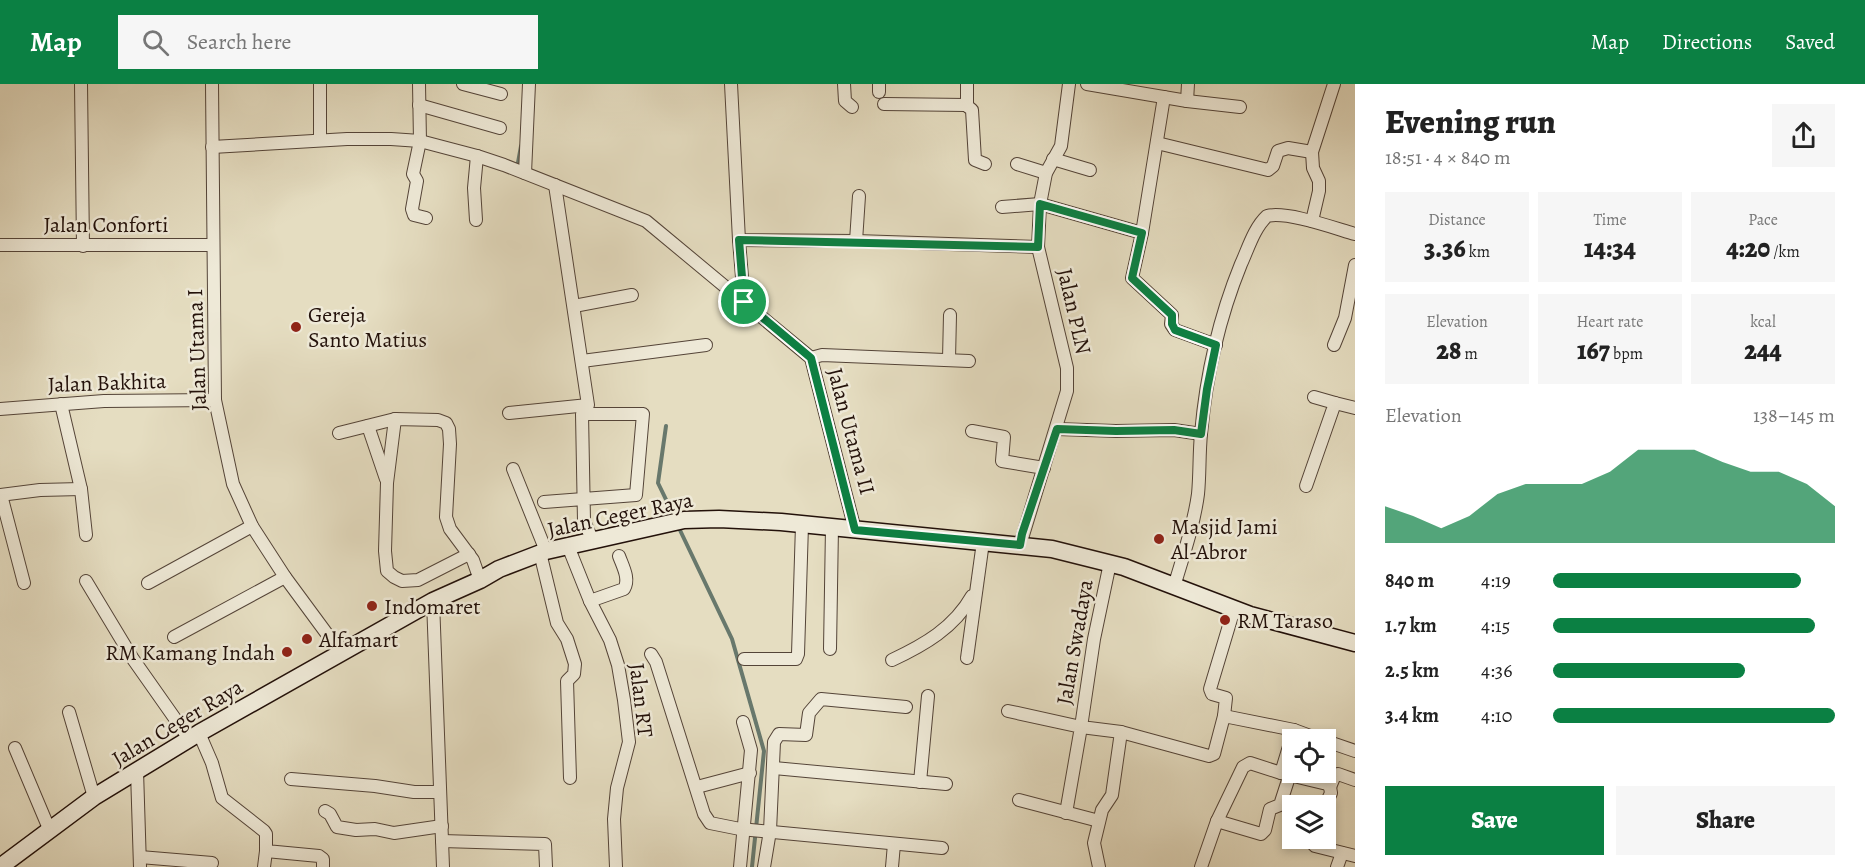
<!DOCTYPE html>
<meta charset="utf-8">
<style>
:root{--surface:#fff;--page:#f6f6f6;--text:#222;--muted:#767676;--accent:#0b8043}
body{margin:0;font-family:Alegreya,serif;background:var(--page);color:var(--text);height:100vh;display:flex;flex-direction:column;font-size:22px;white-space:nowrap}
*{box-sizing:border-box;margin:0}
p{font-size:20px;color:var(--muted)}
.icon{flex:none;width:33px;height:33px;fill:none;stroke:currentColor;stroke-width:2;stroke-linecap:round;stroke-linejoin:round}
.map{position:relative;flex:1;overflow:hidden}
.sheet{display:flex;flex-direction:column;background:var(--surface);width:510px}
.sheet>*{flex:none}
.tools{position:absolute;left:1282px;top:645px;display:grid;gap:12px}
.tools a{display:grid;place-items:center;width:54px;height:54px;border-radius:0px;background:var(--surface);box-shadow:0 3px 9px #0003;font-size:30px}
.pin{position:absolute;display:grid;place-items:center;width:51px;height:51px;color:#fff;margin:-26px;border:3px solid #fff;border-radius:50%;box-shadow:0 2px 6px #0007}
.round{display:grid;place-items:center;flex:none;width:63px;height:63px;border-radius:0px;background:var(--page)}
.headline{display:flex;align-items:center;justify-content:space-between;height:102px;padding:0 30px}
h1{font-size:33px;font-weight:800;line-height:45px}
.figures{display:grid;grid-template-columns:repeat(3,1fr);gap:9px;height:102px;padding:6px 30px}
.figures div{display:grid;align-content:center;border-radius:0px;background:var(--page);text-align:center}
.figures b{font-size:26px;font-weight:800}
.figures small{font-size:16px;font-weight:400}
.figures p{font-size:16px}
.chart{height:168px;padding:12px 30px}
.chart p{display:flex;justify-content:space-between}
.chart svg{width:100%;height:108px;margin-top:6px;fill:var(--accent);opacity:.7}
.cta{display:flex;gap:12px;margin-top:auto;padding:12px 30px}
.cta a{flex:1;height:69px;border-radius:0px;background:var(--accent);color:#fff;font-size:24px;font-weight:800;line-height:69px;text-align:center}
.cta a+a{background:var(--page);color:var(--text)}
ul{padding:0 30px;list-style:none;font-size:20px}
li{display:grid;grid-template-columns:96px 72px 1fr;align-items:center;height:45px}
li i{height:15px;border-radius:8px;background:var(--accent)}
header{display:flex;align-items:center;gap:36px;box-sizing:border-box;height:84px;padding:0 30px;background:var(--accent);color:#fff}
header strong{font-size:28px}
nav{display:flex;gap:33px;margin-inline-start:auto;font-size:21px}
.search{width:420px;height:54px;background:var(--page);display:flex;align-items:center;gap:15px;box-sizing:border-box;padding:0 21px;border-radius:0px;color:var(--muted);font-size:22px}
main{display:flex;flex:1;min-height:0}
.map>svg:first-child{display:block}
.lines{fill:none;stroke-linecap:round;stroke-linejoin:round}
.stream{stroke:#68786c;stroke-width:4}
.minor-casing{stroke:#544438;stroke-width:14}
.secondary-casing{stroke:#23110a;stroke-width:19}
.minor{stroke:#eee9d7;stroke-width:12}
.secondary{stroke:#eee9d7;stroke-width:16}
.route-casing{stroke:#fff;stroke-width:12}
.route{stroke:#0b8043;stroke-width:8}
.poi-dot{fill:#8f2418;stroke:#eee9d7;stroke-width:2}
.labels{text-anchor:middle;stroke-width:5;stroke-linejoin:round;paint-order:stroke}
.street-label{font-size:22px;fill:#23110a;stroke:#eee9d7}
.poi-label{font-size:22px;fill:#23110a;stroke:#eee9d7;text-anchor:start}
</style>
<header>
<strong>Map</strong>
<div class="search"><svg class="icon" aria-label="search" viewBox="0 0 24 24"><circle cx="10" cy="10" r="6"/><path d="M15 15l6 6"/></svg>Search here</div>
<nav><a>Map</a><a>Directions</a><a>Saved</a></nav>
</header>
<main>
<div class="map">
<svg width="1355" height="783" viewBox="0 0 1355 783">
<rect width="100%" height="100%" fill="#e5ddc1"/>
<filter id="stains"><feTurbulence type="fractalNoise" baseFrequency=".00333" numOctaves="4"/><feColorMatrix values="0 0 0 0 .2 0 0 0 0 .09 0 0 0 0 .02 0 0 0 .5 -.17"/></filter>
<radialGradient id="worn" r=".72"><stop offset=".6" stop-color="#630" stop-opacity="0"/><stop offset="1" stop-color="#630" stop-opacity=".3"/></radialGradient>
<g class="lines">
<g class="stream">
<polyline points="517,84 521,62"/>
<polyline points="666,342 658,399 674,432"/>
<polyline points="678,442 732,555 764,667 752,783"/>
</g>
<g class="minor-casing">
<g id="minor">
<polyline points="81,0 83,162"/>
<polyline points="212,0 215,316 233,400 252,442 285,493 341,569"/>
<polyline points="320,0 320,56"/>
<polyline points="419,0 420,57 413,90 417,97 412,125 414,131 426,134"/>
<polyline points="463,0 501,10"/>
<polyline points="731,0 739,156 856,157 1038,163"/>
<polyline points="844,0 845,17 852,23"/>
<polyline points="879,0 879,8"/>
<polyline points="1087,0 1187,17 1240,23"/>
<polyline points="1164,13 1142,149 1132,194 1172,231 1171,240 1175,246 1216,261"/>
<polyline points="1187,17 1188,0"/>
<polyline points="884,20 966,21 972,26 975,76 985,80"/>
<polyline points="419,21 500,44"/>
<polyline points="967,22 967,0"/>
<polyline points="1157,59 1268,86 1273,82 1278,67 1288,64 1312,68"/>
<polyline points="212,63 347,55 391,55 420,57 477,72 504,81 646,137 811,274 855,446"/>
<polyline points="1053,75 1090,86"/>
<polyline points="1017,80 1046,89"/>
<polyline points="525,89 529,0"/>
<polyline points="1002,123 1040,120 1142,149"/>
<polyline points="476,136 474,104 477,72"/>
<polyline points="1312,137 1319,107 1319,97 1313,84 1312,68 1334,0"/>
<polyline points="739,156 744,218"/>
<polyline points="856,157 859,112"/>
<polyline points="0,161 212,161"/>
<polyline points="574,222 632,211"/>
<polyline points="1334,261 1345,234 1355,181"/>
<polyline points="811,274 822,271 969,277"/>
<polyline points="949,275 950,231"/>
<polyline points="582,277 706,261"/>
<polyline points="1335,319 1355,324"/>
<polyline points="61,320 81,405 86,451"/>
<polyline points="0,325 104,317 215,316"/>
<polyline points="509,329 588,321 555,101"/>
<polyline points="395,335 387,399 385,467 387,487 394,493 402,497 418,496 469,470"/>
<polyline points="368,342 386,395"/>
<polyline points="1057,345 1116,347 1174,346 1201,350"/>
<polyline points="972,347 1004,353 1002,377 1044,384"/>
<polyline points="339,349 395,335 438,336 446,339 449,345 450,360 446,433 450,445 473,476 480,496"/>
<polyline points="513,385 546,467"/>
<polyline points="1306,402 1335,319 1314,313"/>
<polyline points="0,411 40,406 81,405"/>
<polyline points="1,411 24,499"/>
<polyline points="544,418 636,411 643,330 582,330 584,437 592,455"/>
<polyline points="1020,461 1067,307 1067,284 1038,163 1040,120 1046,89 1061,62 1069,0"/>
<polyline points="568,462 590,517 610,556 618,581 624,616 629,658 617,704 614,735 616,783"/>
<polyline points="539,471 542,477 557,539 567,555 575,580 574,590 567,597 570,694"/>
<polyline points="86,497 133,575 190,656"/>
<polyline points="148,499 252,442"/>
<path d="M1174,503C1183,472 1194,441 1198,410C1200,390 1199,370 1201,350C1206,292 1219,234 1241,180C1248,165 1254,144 1267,132C1287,127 1334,144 1355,150"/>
<polyline points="433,517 443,783"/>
<path d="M590,517L624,505C630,495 623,483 619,472"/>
<polyline points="174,553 285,493"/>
<polyline points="830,565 832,443"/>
<polyline points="651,570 656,578 704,730 710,739 740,745 942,764"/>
<polyline points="967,574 983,458"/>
<polyline points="744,575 796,575 798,570 802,441"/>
<path d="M892,576C924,561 954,544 972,512"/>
<polyline points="1008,627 1081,643 1066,729"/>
<polyline points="69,628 94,713"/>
<polyline points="1224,632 1226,614 1212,610 1210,605 1234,525"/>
<polyline points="1294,646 1321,656"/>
<polyline points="1121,648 1209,672 1214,670 1224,632 1294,646 1281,689 1327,700 1330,703 1331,709 1325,722"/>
<polyline points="199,649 212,679 222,714 264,747 266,750 266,767 319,772 323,775 323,783"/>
<polyline points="1326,657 1355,667"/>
<polyline points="15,664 50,747"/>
<polyline points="774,684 946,700"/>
<polyline points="137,687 140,783"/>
<polyline points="291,695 375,702 414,708 440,708"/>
<polyline points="920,698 928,612"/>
<polyline points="697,703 750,689"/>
<polyline points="1330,703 1335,691 1338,690 1355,696"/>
<polyline points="1019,716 1099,737"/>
<polyline points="325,727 330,730 337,743 356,746 375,745 394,749 442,742"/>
<polyline points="1217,737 1261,750 1265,746 1270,725 1280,721 1290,690"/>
<polyline points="1312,754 1312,759 1315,762 1355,772"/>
<polyline points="442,757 545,760 546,783"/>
<polyline points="140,773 212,779"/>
<polyline points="264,783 266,767"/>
<polyline points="740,783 751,666 743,638"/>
<polyline points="764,783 770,747 774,658 779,650 806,651 809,629 821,615 906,623"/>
<polyline points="892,783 894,760"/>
<polyline points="1099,783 1094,759 1102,726 1112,711 1121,648 1081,643 1094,555 1110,479"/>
<polyline points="1201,783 1217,737 1243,683 1250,679 1281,689"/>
<polyline points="1337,783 1342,769"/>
</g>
</g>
<g class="secondary-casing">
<polyline id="secondary" points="0,783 94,713 199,649 433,517 480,496 499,485 546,467 684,436 719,435 781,438 1052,465 1124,483 1250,531 1355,559"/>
</g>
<use href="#minor" class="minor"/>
<use href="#secondary" class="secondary"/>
</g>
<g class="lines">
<g class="route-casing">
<polygon id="route" points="1040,120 1142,149 1132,194 1172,231 1172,240 1175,246 1216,261 1207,305 1201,350 1174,346 1116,347 1057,345 1022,450 1020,461 855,446 811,274 744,218 739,156 1038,163"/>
</g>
<use href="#route" class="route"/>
</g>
<g class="poi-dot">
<circle cx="296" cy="243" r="6"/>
<circle cx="1159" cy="455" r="6"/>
<circle cx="372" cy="522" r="6"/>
<circle cx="1225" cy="536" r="6"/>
<circle cx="307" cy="555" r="6"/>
<circle cx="287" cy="568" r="6"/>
</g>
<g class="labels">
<g class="street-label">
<text x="106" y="148">Jalan Conforti</text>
<text transform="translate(1075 227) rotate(77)" y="8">Jalan PLN</text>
<text transform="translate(196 266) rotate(-92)" y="8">Jalan Utama I</text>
<text transform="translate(107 298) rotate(-2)" y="8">Jalan Bakhita</text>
<text transform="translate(852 347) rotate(75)" y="8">Jalan Utama II</text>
<text transform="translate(620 430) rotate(-12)" y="8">Jalan Ceger Raya</text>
<text transform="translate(1074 558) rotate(-80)" y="8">Jalan Swadaya</text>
<text transform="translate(642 616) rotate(83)" y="8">Jalan RT</text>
<text transform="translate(177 638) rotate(-31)" y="8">Jalan Ceger Raya</text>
</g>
<g class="poi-label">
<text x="308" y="238">Gereja<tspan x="308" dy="25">Santo Matius</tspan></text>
<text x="1171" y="450">Masjid Jami<tspan x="1171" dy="25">Al-Abror</tspan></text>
<text x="384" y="530">Indomaret</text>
<text x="1237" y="544">RM Taraso</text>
<text x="319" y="563">Alfamart</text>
<text x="275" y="576" text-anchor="end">RM Kamang Indah</text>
</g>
</g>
<rect width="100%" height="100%" filter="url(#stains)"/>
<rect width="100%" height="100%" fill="url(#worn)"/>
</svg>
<div class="tools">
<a><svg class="icon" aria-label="locate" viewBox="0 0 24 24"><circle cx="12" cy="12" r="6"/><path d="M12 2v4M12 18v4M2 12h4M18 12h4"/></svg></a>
<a><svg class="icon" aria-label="layers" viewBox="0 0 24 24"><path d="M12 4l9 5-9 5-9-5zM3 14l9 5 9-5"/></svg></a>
</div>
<div class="pin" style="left:744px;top:218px;background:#1e9e55"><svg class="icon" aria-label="arrive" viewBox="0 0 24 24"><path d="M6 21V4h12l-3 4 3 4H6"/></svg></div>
</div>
<section class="sheet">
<div class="headline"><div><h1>Evening run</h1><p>18:51 · 4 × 840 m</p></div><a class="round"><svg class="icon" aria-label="share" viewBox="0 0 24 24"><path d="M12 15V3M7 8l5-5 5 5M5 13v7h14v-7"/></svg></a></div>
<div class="figures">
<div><p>Distance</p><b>3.36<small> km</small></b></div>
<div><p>Time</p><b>14:34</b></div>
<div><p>Pace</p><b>4:20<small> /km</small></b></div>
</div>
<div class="figures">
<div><p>Elevation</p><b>28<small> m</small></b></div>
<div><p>Heart rate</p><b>167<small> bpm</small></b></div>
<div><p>kcal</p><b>244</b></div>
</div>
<div class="chart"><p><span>Elevation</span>138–145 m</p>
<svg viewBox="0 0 160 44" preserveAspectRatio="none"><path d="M0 44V29L10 33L20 38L30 33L40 24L50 20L60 20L70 20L80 15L90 6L100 6L110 6L120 11L130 15L140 15L150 20L160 29V44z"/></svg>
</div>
<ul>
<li><b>840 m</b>4:19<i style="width:88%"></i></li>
<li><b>1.7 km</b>4:15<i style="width:93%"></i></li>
<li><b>2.5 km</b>4:36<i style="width:68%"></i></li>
<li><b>3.4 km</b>4:10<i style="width:100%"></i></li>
</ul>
<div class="cta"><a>Save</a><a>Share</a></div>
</section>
</main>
